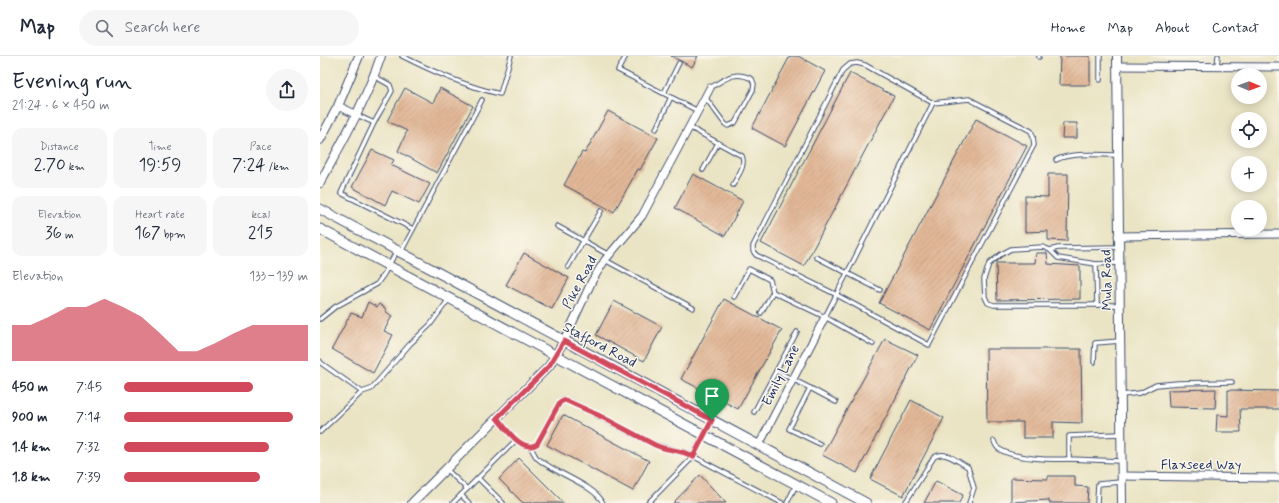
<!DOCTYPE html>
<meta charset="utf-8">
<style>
:root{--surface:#fff;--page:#f6f6f7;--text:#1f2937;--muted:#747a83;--line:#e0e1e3;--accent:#d1495b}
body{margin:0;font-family:Mynerve,sans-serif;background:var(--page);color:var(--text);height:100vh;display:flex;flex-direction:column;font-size:15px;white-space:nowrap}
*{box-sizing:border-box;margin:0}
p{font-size:13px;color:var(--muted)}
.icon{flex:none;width:22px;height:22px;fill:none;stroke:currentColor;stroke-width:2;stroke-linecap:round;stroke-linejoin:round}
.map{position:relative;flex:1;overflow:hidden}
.side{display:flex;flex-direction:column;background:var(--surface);width:320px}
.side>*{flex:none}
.needle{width:26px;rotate:91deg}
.buttons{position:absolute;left:911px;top:12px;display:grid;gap:8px}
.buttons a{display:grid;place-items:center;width:36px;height:36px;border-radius:50%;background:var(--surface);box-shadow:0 2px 10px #0003;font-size:20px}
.pin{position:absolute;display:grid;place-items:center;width:34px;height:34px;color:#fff;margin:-41px -17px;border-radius:50% 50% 50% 0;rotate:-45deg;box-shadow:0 0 4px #0007}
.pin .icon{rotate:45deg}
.round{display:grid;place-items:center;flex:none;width:42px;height:42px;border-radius:21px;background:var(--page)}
.head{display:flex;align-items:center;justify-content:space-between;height:68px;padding:0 12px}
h1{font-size:22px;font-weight:600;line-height:30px}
.figures{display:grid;grid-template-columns:repeat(3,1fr);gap:6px;height:68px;padding:4px 12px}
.figures div{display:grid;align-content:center;border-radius:10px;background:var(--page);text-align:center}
.figures b{font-size:17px;font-weight:600}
.figures small{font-size:11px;font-weight:400}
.figures p{font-size:11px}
.chart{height:112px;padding:8px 12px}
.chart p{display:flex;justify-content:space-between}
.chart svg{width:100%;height:72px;margin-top:4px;fill:var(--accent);opacity:.7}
ul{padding:0 12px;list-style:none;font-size:13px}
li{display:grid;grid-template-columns:64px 48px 1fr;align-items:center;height:30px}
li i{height:10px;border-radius:5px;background:var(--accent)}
header{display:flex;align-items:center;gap:24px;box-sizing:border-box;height:56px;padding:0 20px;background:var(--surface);border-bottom:1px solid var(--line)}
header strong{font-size:19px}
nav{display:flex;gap:22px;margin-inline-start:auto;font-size:14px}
.search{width:280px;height:36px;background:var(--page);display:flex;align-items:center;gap:10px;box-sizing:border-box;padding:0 14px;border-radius:22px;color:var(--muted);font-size:15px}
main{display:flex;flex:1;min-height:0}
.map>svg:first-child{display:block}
.building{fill:url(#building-hatch)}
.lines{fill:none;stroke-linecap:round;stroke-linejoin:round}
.service-casing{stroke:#3a4a6d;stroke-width:5.5}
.minor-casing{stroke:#3a4a6d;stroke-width:9}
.tertiary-casing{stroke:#3a4a6d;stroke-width:10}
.secondary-casing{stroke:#3a4a6d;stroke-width:11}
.service{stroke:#fff;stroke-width:3.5}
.minor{stroke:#fff;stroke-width:7}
.tertiary{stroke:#fff;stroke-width:8}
.secondary{stroke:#fff;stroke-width:9}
.route-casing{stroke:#fff;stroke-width:8}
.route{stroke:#d1495b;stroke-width:5}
.labels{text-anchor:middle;stroke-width:3;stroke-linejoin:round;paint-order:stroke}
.street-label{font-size:14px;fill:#1b2f5e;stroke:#fbf7ec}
</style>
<header>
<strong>Map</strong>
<div class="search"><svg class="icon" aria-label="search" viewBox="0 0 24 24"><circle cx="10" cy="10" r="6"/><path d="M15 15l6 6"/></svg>Search here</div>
<nav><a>Home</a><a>Map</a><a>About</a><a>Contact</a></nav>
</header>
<main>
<section class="side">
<div class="head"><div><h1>Evening run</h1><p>21:24 · 6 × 450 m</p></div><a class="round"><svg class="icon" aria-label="share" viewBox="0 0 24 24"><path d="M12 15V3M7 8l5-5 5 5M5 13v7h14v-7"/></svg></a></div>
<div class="figures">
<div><p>Distance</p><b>2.70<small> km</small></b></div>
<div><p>Time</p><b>19:59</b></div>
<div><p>Pace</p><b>7:24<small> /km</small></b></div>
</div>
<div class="figures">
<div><p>Elevation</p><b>36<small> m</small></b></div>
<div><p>Heart rate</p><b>167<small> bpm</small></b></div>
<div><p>kcal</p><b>215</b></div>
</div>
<div class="chart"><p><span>Elevation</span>133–139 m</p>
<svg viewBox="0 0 160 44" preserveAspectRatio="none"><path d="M0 44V22L10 22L20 17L30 11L40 11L50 6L60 11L70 17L80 27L90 38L100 38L110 33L120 27L130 22L140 22L150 22L160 22V44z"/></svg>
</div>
<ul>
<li><b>450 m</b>7:45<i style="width:70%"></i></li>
<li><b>900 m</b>7:14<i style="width:92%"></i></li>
<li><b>1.4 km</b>7:32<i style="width:79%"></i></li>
<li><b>1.8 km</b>7:39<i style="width:74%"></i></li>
</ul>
</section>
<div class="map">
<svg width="959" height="447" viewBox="0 0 959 447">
<defs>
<pattern id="building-hatch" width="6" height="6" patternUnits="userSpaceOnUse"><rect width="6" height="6" fill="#e2b897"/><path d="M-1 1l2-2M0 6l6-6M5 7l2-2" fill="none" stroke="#c19e85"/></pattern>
</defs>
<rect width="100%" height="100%" fill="#fbf7ec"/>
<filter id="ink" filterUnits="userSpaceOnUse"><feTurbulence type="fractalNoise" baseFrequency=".025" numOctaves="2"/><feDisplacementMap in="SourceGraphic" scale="8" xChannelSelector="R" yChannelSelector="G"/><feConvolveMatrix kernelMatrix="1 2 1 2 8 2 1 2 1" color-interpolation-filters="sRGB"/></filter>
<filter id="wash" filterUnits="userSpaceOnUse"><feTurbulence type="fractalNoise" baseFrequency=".012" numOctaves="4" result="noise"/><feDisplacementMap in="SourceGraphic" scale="16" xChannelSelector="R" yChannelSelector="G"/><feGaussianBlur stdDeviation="0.9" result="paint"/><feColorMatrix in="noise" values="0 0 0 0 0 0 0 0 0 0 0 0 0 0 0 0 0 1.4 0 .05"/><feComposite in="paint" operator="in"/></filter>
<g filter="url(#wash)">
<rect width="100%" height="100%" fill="#eae4c4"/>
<g id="blocks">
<g class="building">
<polygon points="351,0 378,0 372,11"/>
<polygon points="470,0 478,0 505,15 465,90 432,72"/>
<polygon points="740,0 770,0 770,29 739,29"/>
<polygon points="530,17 574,40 484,210 441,187"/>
<polygon points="85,32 113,47 120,32 153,50 117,117 78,95 87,75 67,65"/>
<polygon points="288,55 338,82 320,114 318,113 294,156 244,129 262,96 265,97"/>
<polygon points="656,63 707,90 610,274 559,247"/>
<polygon points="743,67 757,67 757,82 742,82"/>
<polygon points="52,94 74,104 71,109 110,128 99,148 72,135 65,149 32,131"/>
<polygon points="373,118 423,145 405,180 355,152"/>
<polygon points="728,118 748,118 747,185 728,184 728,175 705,176 705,140 728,141"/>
<polygon points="204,197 249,222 232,253 186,229"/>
<polygon points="716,197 727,197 728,208 760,210 760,243 677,244 676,207 715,207"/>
<polygon points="404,243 462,274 418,353 361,323"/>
<polygon points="294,245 342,271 324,305 276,279"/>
<polygon points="48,246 57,251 59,248 66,253 65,255 72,260 64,275 73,279 53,317 12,293 31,257 42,261"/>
<polygon points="565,283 598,299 537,417 502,399"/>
<polygon points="666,293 761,293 762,367 733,366 733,382 703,382 703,366 667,366"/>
<polygon points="896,333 895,352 849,351 848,334"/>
<polygon points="908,334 959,335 959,353 920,353 921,376 896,376 897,359 908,360"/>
<polygon points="591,344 624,362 583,440 550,423"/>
<polygon points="243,359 329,405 313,435 227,389"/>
<polygon points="199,402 244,447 203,447 179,423"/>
<polygon points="380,419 406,447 353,447"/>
<polygon points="728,420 755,420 755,430 768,431 767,447 729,447 729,444 691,446 691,422 728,423"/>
<polygon points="616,425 643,439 639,447 604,447"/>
</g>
</g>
</g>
<g filter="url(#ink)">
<use href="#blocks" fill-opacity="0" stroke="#3a4a6d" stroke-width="1"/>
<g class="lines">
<g class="service-casing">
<g id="service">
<path d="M82,0C114,16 145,30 180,38L191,0"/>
<polyline points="306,0 298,14 378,55"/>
<polyline points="719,1 719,0"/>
<polygon points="537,7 545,9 613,47 649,43 711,75 713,80 714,89 609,289 515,238 436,199 433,195 433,190 523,14 530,8"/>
<polyline points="897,11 898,0"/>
<polyline points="780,24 780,0"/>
<polyline points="344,37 359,7"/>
<path d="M385,41L405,68L408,70L415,67L433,34L434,28L432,23C414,14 405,23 390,32"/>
<polyline points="37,59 54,67 72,35 70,29 54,20"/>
<polyline points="54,67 21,137 93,173"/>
<path d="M369,71L422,100C426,110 418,119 413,129"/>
<polyline points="336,73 351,41"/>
<path d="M736,104C751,96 780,99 798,99"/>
<polyline points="383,114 398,87"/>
<polyline points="237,170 289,199"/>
<polyline points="730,194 738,192 798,191"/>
<polyline points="81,196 162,44"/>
<polyline points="496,201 560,234"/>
<polyline points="285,204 373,252"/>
<polyline points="798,207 776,208 738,202 730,194 723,191 691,193 680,199 669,208 664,223 665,241 668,247 674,249 799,249"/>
<polyline points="776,208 777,249"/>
<polyline points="248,211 281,155"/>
<polyline points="414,241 429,213 450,224 453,236 505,261 553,288"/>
<polyline points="441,257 453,236"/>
<polyline points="505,261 613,47"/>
<polyline points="0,263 15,251 57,228 64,218 76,196"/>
<polyline points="477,276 456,315 490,332 469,373 500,388"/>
<polyline points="0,305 1,307 42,336 51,333 90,288 110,269 129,243"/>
<polyline points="774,306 775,287 800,285"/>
<polyline points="490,332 516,346"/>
<polyline points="802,339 820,337 836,329 858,327 912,326"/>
<polyline points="434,356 456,315"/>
<path d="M177,362C186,372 203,399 217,388L240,346L245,344L249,345L335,389L369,398L462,447"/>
<polyline points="0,376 42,336"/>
<polyline points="800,378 749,380 749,403 800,405"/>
<path d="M674,385C675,388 676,391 679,393C694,403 732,404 749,403"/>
<path d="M211,392C213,395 215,400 217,402C232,416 275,429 283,447"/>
<polyline points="126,413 147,433 196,384"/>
<polyline points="158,422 183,447"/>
<polyline points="141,439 149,447"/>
<polyline points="133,447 147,433"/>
<polyline points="328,447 373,401 383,380"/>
<polyline points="467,447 476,429"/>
<path d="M585,447L614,401C625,394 637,405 648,411L654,432L649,447"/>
<polyline points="777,447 778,428 801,426"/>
</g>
</g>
<g class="minor-casing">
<g id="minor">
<polyline points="797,10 959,11"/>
<polyline points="18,50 37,59"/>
<polyline points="798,180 959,178"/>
<polyline points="244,285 272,225 285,204 322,160 390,32"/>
<polyline points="439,389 505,261"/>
<polyline points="802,420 959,422"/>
</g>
</g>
<g class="tertiary-casing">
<g id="tertiary">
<polyline points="797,0 802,447"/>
<polyline points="0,84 18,50 39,0"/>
<path d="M0,127C22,86 46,45 61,0"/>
<polyline points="92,447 229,310 244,285"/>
</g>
</g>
<g class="secondary-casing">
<g id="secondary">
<polyline points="0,153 546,447"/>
<polyline points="0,173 511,447"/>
</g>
</g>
<use href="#service" class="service"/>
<use href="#minor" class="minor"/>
<use href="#tertiary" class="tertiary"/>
<use href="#secondary" class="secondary"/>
</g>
</g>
<g class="lines" filter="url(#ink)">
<g class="route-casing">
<path id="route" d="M244,285L392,364L373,401C362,393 347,395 335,389L278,359L245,344L240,346L217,388C202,398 186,372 177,362L229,310Z"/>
</g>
<use href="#route" class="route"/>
</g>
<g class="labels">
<g class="street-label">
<text transform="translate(786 224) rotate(-91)" y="5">Mula Road</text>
<text transform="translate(259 226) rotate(-62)" y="5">Pike Road</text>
<text transform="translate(280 288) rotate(28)" y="5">Stafford Road</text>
<text transform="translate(460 319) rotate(-63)" y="5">Emily Lane</text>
<text x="881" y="413">Flaxseed Way</text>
</g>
</g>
</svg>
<div class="buttons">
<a><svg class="needle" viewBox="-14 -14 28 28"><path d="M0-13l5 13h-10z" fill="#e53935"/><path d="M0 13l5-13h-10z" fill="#747a83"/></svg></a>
<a><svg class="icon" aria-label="locate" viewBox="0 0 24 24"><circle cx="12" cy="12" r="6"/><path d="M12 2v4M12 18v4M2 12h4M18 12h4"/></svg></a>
<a>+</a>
<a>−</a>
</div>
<div class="pin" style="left:392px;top:364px;background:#1e9e55"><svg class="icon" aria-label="arrive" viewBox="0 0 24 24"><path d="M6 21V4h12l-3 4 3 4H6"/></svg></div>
</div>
</main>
